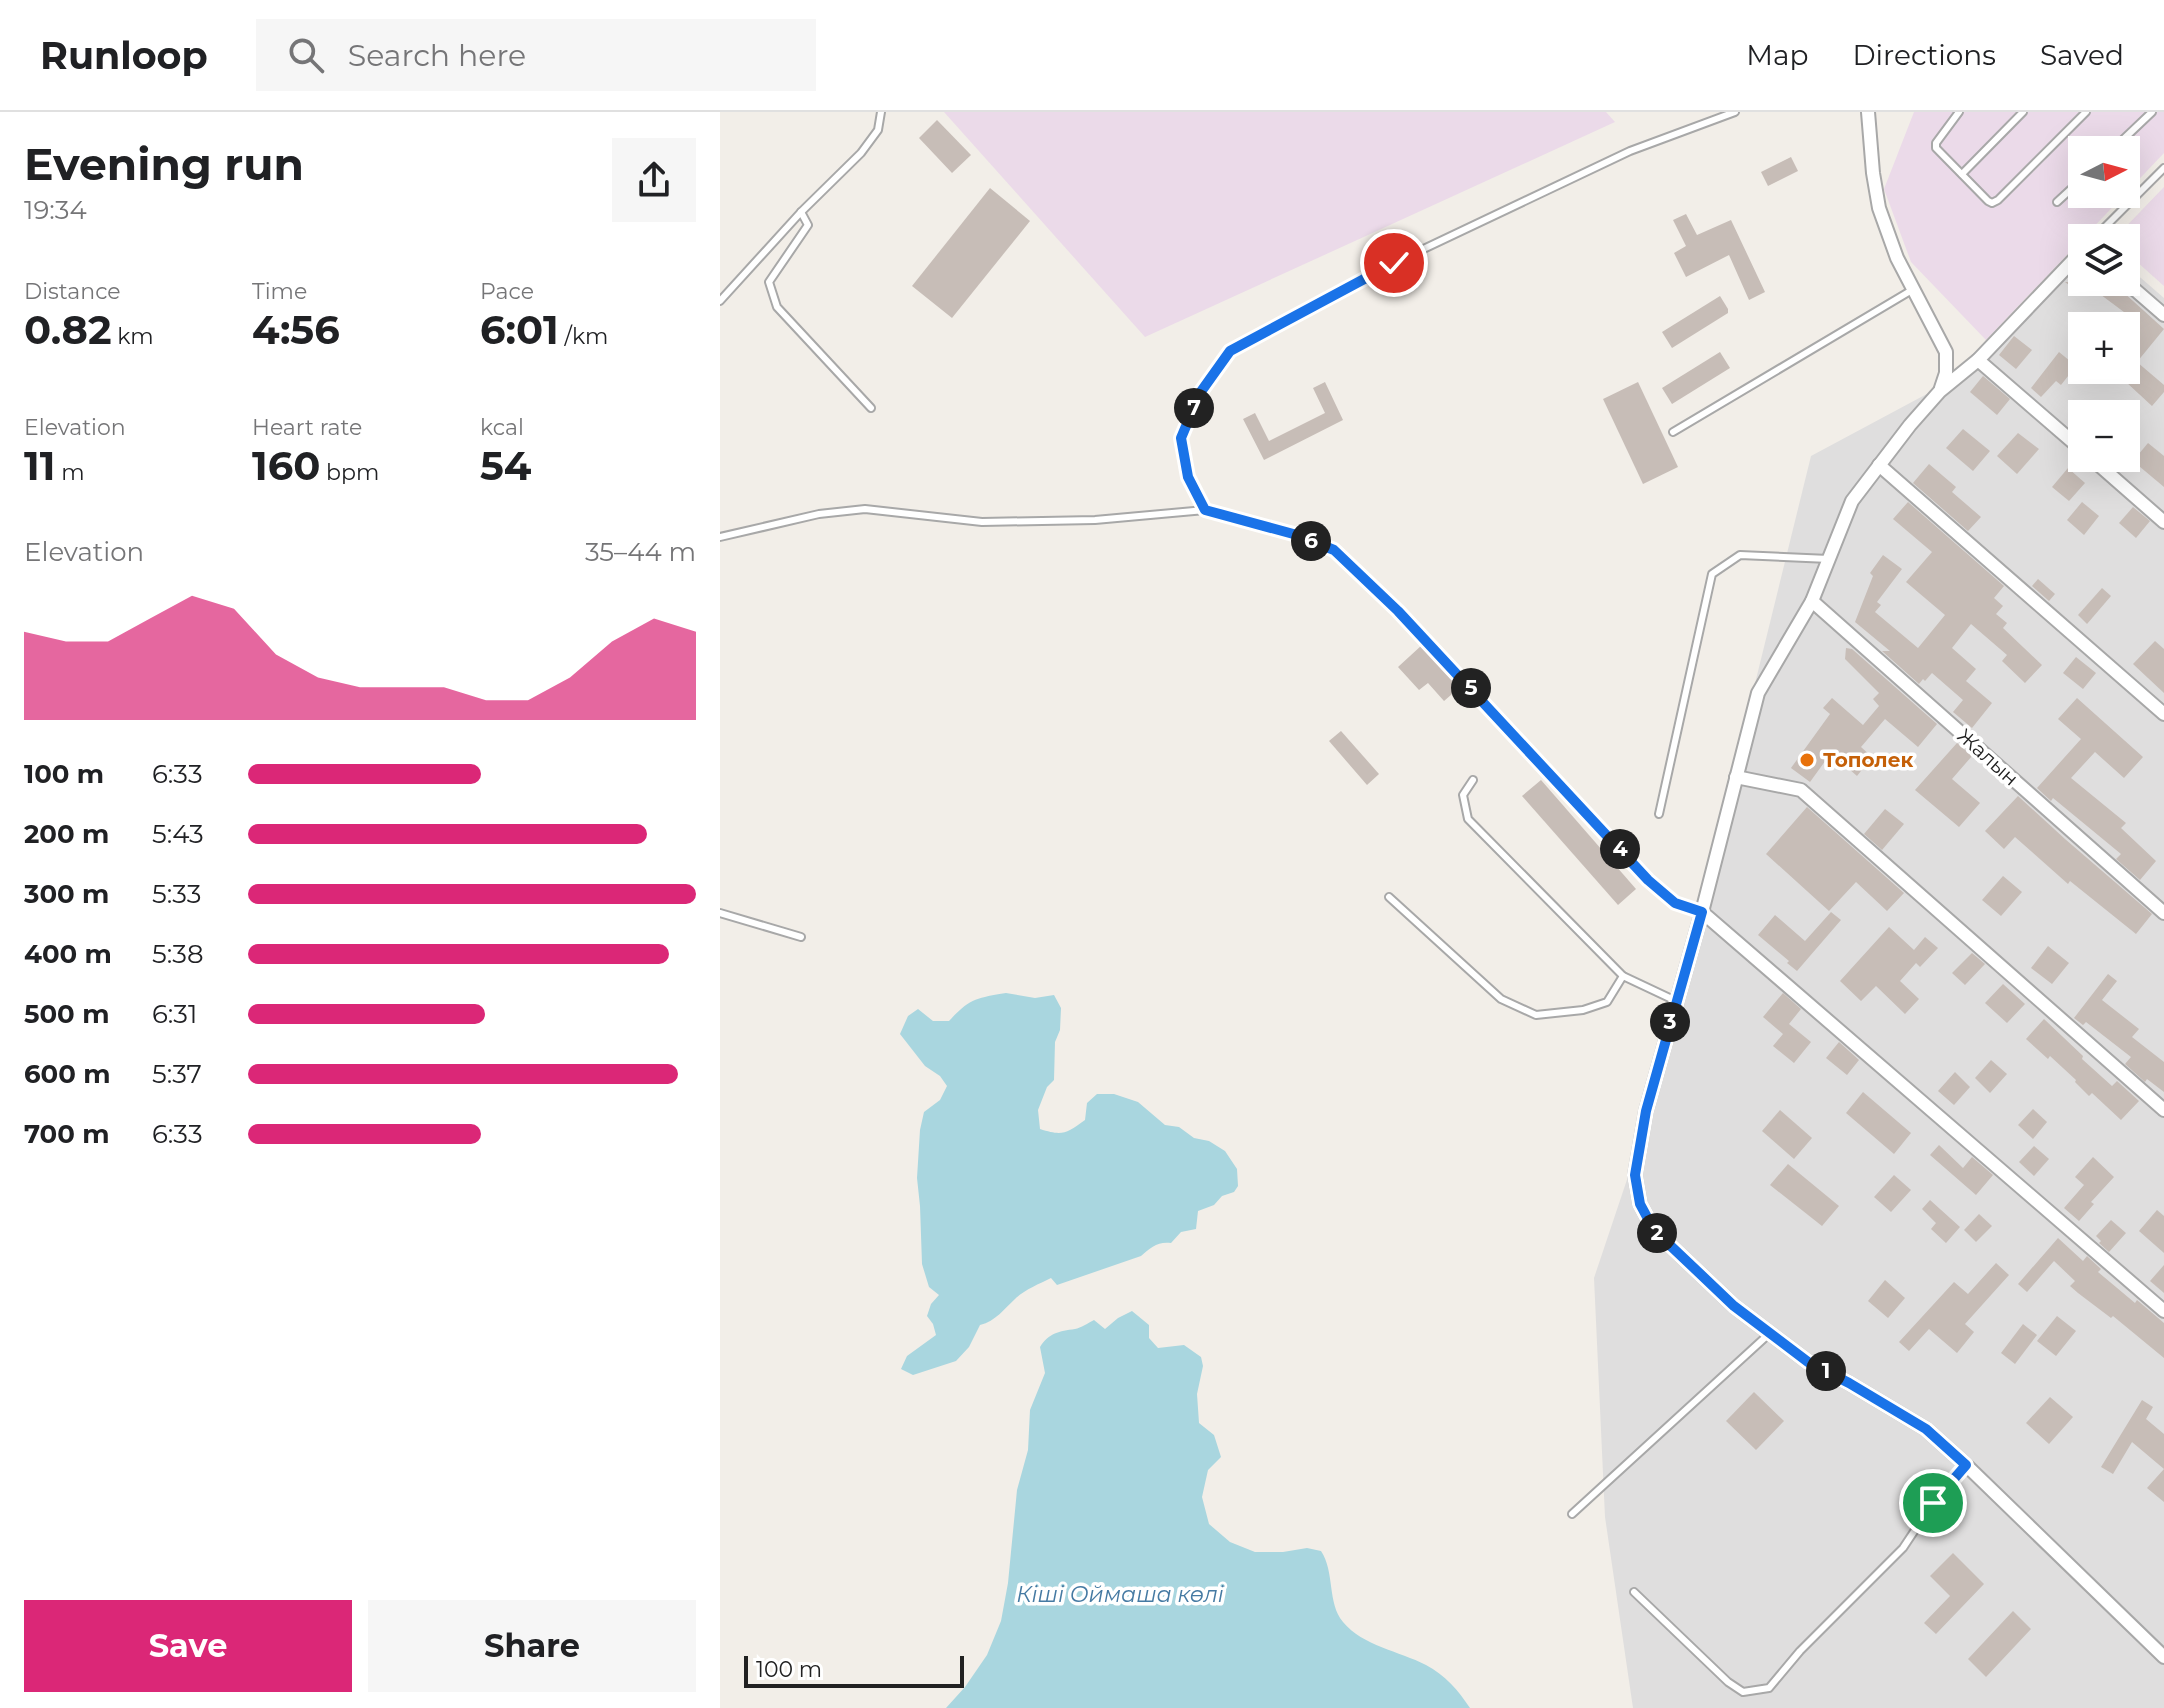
<!DOCTYPE html>
<meta charset="utf-8">
<style>
:root{--surface:#fff;--page:#f6f6f6;--text:#202124;--muted:#757577;--line:#e0e0e0;--accent:#db2777}
body{margin:0;font-family:Montserrat,sans-serif;background:var(--page);color:var(--text);height:100vh;display:flex;flex-direction:column;font-size:30px;white-space:nowrap}
*{box-sizing:border-box;margin:0}
p{font-size:26px;color:var(--muted)}
.icon{flex:none;width:44px;height:44px;fill:none;stroke:currentColor;stroke-width:2;stroke-linecap:round;stroke-linejoin:round}
.map{position:relative;flex:1;overflow:hidden}
.sheet{display:flex;flex-direction:column;background:var(--surface);width:720px}
.sheet>*{flex:none}
.needle{width:52px;rotate:84deg}
.controls{position:absolute;left:1348px;top:24px;display:grid;gap:16px}
.controls a{display:grid;place-items:center;width:72px;height:72px;border-radius:0px;background:var(--surface);box-shadow:0 8px 32px #0002;font-size:40px}
.scale{position:absolute;left:24px;bottom:20px;width:220px;box-sizing:border-box;padding-left:8px;border:4px solid #212121;border-top:0;font-size:22px;line-height:28px;white-space:nowrap;color:#212121;-webkit-text-stroke:6px #fff;paint-order:stroke}
.pin{position:absolute;display:grid;place-items:center;width:68px;height:68px;color:#fff;margin:-34px;border:4px solid #fff;border-radius:50%;box-shadow:0 2px 8px #0007}
.km{position:absolute;width:40px;height:40px;margin:-20px;border-radius:50%;background:#222;color:#fff;font-size:22px;line-height:40px;text-align:center}
.round{display:grid;place-items:center;flex:none;width:84px;height:84px;border-radius:0px;background:var(--page)}
.summary{display:flex;align-items:center;justify-content:space-between;height:136px;padding:0 24px}
h1{font-size:44px;font-weight:700;line-height:60px}
.figures{display:grid;grid-template-columns:repeat(3,1fr);gap:12px;height:136px;padding:8px 24px}
.figures div{display:grid;align-content:center}
.figures b{font-size:40px;font-weight:700}
.figures small{font-size:22px;font-weight:400}
.figures p{font-size:22px}
.chart{height:224px;padding:16px 24px}
.chart p{display:flex;justify-content:space-between}
.chart svg{width:100%;height:144px;margin-top:8px;fill:var(--accent);opacity:.7}
.cta{display:flex;gap:16px;margin-top:auto;padding:16px 24px}
.cta a{flex:1;height:92px;border-radius:0px;background:var(--accent);color:#fff;font-size:32px;font-weight:700;line-height:92px;text-align:center}
.cta a+a{background:var(--page);color:var(--text)}
ul{padding:0 24px;list-style:none;font-size:26px}
li{display:grid;grid-template-columns:128px 96px 1fr;align-items:center;height:60px}
li i{height:20px;border-radius:10px;background:var(--accent)}
header{display:flex;align-items:center;gap:48px;box-sizing:border-box;height:112px;padding:0 40px;background:var(--surface);border-bottom:2px solid var(--line)}
header strong{font-size:38px}
nav{display:flex;gap:44px;margin-inline-start:auto;font-size:28px}
.search{width:560px;height:72px;background:var(--page);display:flex;align-items:center;gap:20px;box-sizing:border-box;padding:0 28px;border-radius:0px;color:var(--muted);font-size:30px}
main{display:flex;flex:1;min-height:0}
.map>svg:first-child{display:block}
.residential{fill:#dfdede;fill-rule:evenodd}
.industrial{fill:#ebdae9}
.water{fill:#a9d6df}
.building{fill:#c7bdb7}
.lines{fill:none;stroke-linecap:round;stroke-linejoin:round}
.service-casing{stroke:#a8a8a8;stroke-width:10}
.minor-casing{stroke:#a8a8a8;stroke-width:16}
.service{stroke:#fff;stroke-width:6}
.minor{stroke:#fff;stroke-width:12}
.route-casing{stroke:#fff;stroke-width:16}
.route{stroke:#1a73e8;stroke-width:10}
.food-dot{fill:#e8710a;stroke:#fff;stroke-width:3}
.labels{text-anchor:middle;stroke-width:7;stroke-linejoin:round;paint-order:stroke}
.street-label{font-size:20px;fill:#212121;stroke:#fff}
.food-label{font-size:20px;font-weight:bold;fill:#c56008;stroke:#fff;text-anchor:start}
.water-label{font-size:22px;font-style:italic;fill:#457aa3;stroke:#fff}
</style>
<header>
<strong>Runloop</strong>
<div class="search"><svg class="icon" aria-label="search" viewBox="0 0 24 24"><circle cx="10" cy="10" r="6"/><path d="M15 15l6 6"/></svg>Search here</div>
<nav><a>Map</a><a>Directions</a><a>Saved</a></nav>
</header>
<main>
<section class="sheet">
<div class="summary"><div><h1>Evening run</h1><p>19:34</p></div><a class="round"><svg class="icon" aria-label="share" viewBox="0 0 24 24"><path d="M12 15V3M7 8l5-5 5 5M5 13v7h14v-7"/></svg></a></div>
<div class="figures">
<div><p>Distance</p><b>0.82<small> km</small></b></div>
<div><p>Time</p><b>4:56</b></div>
<div><p>Pace</p><b>6:01<small> /km</small></b></div>
</div>
<div class="figures">
<div><p>Elevation</p><b>11<small> m</small></b></div>
<div><p>Heart rate</p><b>160<small> bpm</small></b></div>
<div><p>kcal</p><b>54</b></div>
</div>
<div class="chart"><p><span>Elevation</span>35–44 m</p>
<svg viewBox="0 0 160 44" preserveAspectRatio="none"><path d="M0 44V17L10 20L20 20L30 13L40 6L50 10L60 24L70 31L80 34L90 34L100 34L110 38L120 38L130 31L140 20L150 13L160 17V44z"/></svg>
</div>
<ul>
<li><b>100 m</b>6:33<i style="width:52%"></i></li>
<li><b>200 m</b>5:43<i style="width:89%"></i></li>
<li><b>300 m</b>5:33<i style="width:100%"></i></li>
<li><b>400 m</b>5:38<i style="width:94%"></i></li>
<li><b>500 m</b>6:31<i style="width:53%"></i></li>
<li><b>600 m</b>5:37<i style="width:96%"></i></li>
<li><b>700 m</b>6:33<i style="width:52%"></i></li>
</ul>
<div class="cta"><a>Save</a><a>Share</a></div>
</section>
<div class="map">
<svg width="1444" height="1596" viewBox="0 0 1444 1596">
<rect width="100%" height="100%" fill="#f2eee8"/>
<path class="residential" d="M1362,140V170H1406V153L1444,186V1596H913L885,1405L874,1166L929,1002L1091,344L1231,269ZM1362,214H1406V258H1362ZM1362,302H1406V346H1362Z"/>
<g class="industrial">
<polygon points="224,0 886,0 895,10 425,225"/>
<polygon points="1194,0 1444,0 1444,41 1406,81 1406,38 1362,38 1362,82 1405,82 1266,228 1191,150 1164,77"/>
<polygon points="1444,75 1444,174 1406,140 1406,126 1395,126"/>
</g>
<g class="water">
<path d="M286,881L315,886L334,883L341,896L340,918L335,930L334,968L327,975L318,998L320,1017C342,1024 346,1022 365,1008L367,991L377,982H394L418,990L445,1013L459,1015L474,1026L489,1029L505,1039L517,1057L518,1074L514,1080L502,1084L494,1093L478,1099L476,1117L461,1120L451,1131C438,1129 430,1136 421,1144L337,1173L331,1166C319,1172 306,1177 296,1186C284,1197 276,1209 260,1213L249,1235L236,1249L193,1263L181,1257L187,1244L216,1223L213,1212L207,1204L211,1192L219,1183L209,1175L202,1152L200,1094L197,1066L200,1018L204,1000L220,988L227,974L220,964L205,954L180,922L188,904L198,897L213,909H229C250,886 257,886 286,881Z"/>
<path d="M412,1199L429,1213V1226L438,1236L464,1233L481,1245L483,1254L477,1282L479,1311L494,1323L501,1345L488,1358L482,1385L489,1412L510,1430L535,1440H563L587,1436L601,1439C615,1460 607,1491 623,1510C643,1534 679,1539 706,1553C725,1563 738,1578 750,1596H226L245,1575L267,1543L281,1509L288,1471L297,1378L308,1338L310,1298L325,1261L320,1235C329,1221 339,1219 355,1217C361,1216 368,1211 374,1208L385,1217L398,1206Z"/>
</g>
<g class="building">
<polygon points="217,8 251,43 232,61 199,26"/>
<polygon points="1071,45 1078,59 1048,74 1041,60"/>
<polygon points="270,76 310,109 232,206 192,174"/>
<polygon points="966,102 977,123 1011,108 1045,180 1029,188 1009,143 966,165 954,141 966,134 953,108"/>
<polygon points="1345,170 1392,170 1444,217 1417,250 1444,273 1444,280 1432,294 1393,258 1406,258 1406,214 1392,214 1404,200 1373,177 1362,183"/>
<polygon points="1000,184 1008,197 1008,201 952,236 942,220"/>
<polygon points="1294,224 1312,238 1296,257 1279,243"/>
<polygon points="1000,240 1010,256 952,292 942,276"/>
<polygon points="1339,240 1356,254 1341,273 1336,269 1321,285 1311,276"/>
<polygon points="1263,264 1290,287 1277,303 1250,280"/>
<polygon points="605,270 623,308 544,348 523,307 535,301 549,329 605,301 593,276"/>
<polygon points="918,270 958,355 923,372 883,287"/>
<polygon points="1243,317 1270,339 1253,359 1226,336"/>
<polygon points="1298,321 1319,337 1297,362 1277,344"/>
<polygon points="1428,331 1444,344 1444,375 1413,349"/>
<polygon points="1209,352 1236,375 1232,380 1261,405 1248,419 1193,371"/>
<polygon points="1348,356 1365,371 1349,389 1332,375"/>
<polygon points="1188,390 1284,474 1274,486 1283,494 1276,502 1287,511 1283,516 1322,553 1305,571 1282,549 1287,543 1251,512 1232,536 1256,557 1246,569 1272,591 1252,616 1233,600 1243,588 1212,561 1205,569 1203,567 1199,572 1162,539 1170,539 1135,510 1153,464 1150,461 1163,443 1182,457 1157,490 1161,493 1155,500 1198,536 1225,503 1186,470 1212,440 1173,407"/>
<polygon points="1362,390 1379,404 1364,423 1347,408"/>
<polygon points="1413,395 1430,409 1416,426 1399,411"/>
<polygon points="1318,467 1335,482 1329,489 1312,474"/>
<polygon points="1382,476 1391,484 1367,512 1358,503"/>
<polygon points="1435,529 1444,537 1444,581 1413,552"/>
<polygon points="702,533 739,576 724,589 708,571 699,578 678,555"/>
<polygon points="1126,536 1132,537 1217,612 1198,635 1165,607 1141,635 1152,645 1137,664 1111,641 1090,670 1071,656 1110,602 1103,596 1112,586 1143,613 1159,594 1153,587 1159,581 1125,547"/>
<polygon points="1356,545 1376,561 1363,577 1343,561"/>
<polygon points="1357,586 1423,645 1404,666 1375,640 1351,666 1406,711 1401,716 1436,749 1420,768 1396,747 1401,742 1333,686 1331,689 1317,676 1361,627 1338,607"/>
<polygon points="621,619 659,662 647,673 609,629"/>
<polygon points="1237,631 1252,644 1232,667 1260,691 1239,715 1195,678"/>
<polygon points="821,668 916,777 898,793 802,684"/>
<polygon points="1298,684 1345,727 1432,802 1416,822 1350,769 1348,772 1295,725 1284,737 1265,719"/>
<polygon points="1087,695 1184,781 1167,799 1136,770 1109,799 1046,742"/>
<polygon points="1165,697 1184,712 1162,738 1144,722"/>
<polygon points="1283,764 1302,780 1281,804 1262,788"/>
<polygon points="1111,800 1121,808 1077,859 1067,851 1069,849 1038,823 1055,803 1085,829"/>
<polygon points="1169,815 1194,838 1205,825 1218,836 1200,855 1196,851 1180,869 1199,887 1185,902 1156,874 1141,889 1120,869"/>
<polygon points="1328,834 1349,851 1332,872 1311,856"/>
<polygon points="1252,841 1265,852 1245,873 1232,861"/>
<polygon points="1388,862 1397,869 1382,888 1419,917 1412,925 1444,950 1444,980 1427,967 1425,970 1405,952 1411,945 1366,910 1363,913 1354,906"/>
<polygon points="1283,872 1305,892 1287,911 1265,891"/>
<polygon points="1063,881 1081,897 1069,912 1091,930 1074,951 1053,934 1063,922 1043,905"/>
<polygon points="1324,907 1363,944 1362,947 1392,974 1397,969 1419,989 1401,1008 1372,981 1369,984 1355,970 1356,968 1330,944 1328,947 1306,927"/>
<polygon points="1119,930 1139,948 1127,963 1106,946"/>
<polygon points="1271,948 1287,962 1270,981 1255,966"/>
<polygon points="1235,960 1250,975 1234,993 1218,979"/>
<polygon points="1143,980 1191,1021 1174,1042 1126,1001"/>
<polygon points="1313,997 1327,1010 1313,1027 1298,1013"/>
<polygon points="1060,998 1092,1026 1074,1047 1042,1019"/>
<polygon points="1219,1033 1243,1056 1252,1045 1273,1063 1256,1083 1210,1043"/>
<polygon points="1314,1034 1329,1047 1314,1064 1299,1050"/>
<polygon points="1373,1045 1394,1065 1371,1090 1374,1092 1359,1109 1344,1096 1364,1073 1355,1065"/>
<polygon points="1068,1052 1119,1094 1102,1114 1050,1073"/>
<polygon points="1174,1063 1191,1078 1171,1100 1154,1085"/>
<polygon points="1210,1088 1240,1115 1226,1131 1211,1117 1216,1111 1202,1097"/>
<polygon points="1437,1098 1444,1104 1444,1141 1419,1119"/>
<polygon points="1259,1102 1272,1114 1256,1130 1244,1118"/>
<polygon points="1391,1108 1406,1121 1389,1140 1379,1131 1381,1129 1376,1124"/>
<polygon points="1338,1126 1363,1149 1367,1144 1381,1157 1378,1160 1415,1191 1417,1188 1444,1211 1444,1246 1393,1204 1391,1206 1358,1181 1350,1174 1355,1169 1334,1149 1307,1180 1298,1172"/>
<polygon points="1276,1151 1289,1163 1245,1212 1254,1220 1237,1241 1209,1217 1189,1239 1179,1230 1234,1170 1248,1182"/>
<polygon points="1444,1153 1444,1181 1430,1169"/>
<polygon points="1165,1168 1185,1186 1168,1206 1148,1189"/>
<polygon points="1337,1204 1356,1219 1336,1244 1317,1229"/>
<polygon points="1303,1212 1317,1223 1295,1252 1281,1241"/>
<polygon points="1034,1280 1064,1309 1036,1338 1006,1309"/>
<polygon points="1330,1285 1353,1305 1329,1332 1306,1311"/>
<polygon points="1422,1288 1433,1295 1426,1307 1444,1322 1444,1390 1427,1376 1444,1357 1412,1330 1393,1362 1381,1355"/>
<polygon points="1233,1441 1264,1472 1216,1522 1204,1511 1230,1484 1210,1464"/>
<polygon points="1293,1499 1311,1517 1266,1565 1248,1547"/>
</g>
<g class="lines">
<g class="service-casing">
<g id="service">
<polyline points="1239,0 1216,31 1216,36 1268,89 1272,91 1278,88 1366,0"/>
<polyline points="1392,38 1432,0"/>
<polyline points="1242,62 1303,0"/>
<polyline points="1337,90 1362,67"/>
<polyline points="81,100 88,113 49,170 57,195 151,296"/>
<polyline points="1374,126 1444,56"/>
<polyline points="0,189 81,100 141,41 158,18 161,0"/>
<polyline points="953,320 1192,178"/>
<polyline points="0,425 99,402 145,397 262,410 375,408 485,398"/>
<polyline points="753,668 743,683 748,707 903,864 956,889"/>
<polyline points="939,702 992,462 1020,443 1109,447"/>
<polyline points="669,785 781,887 816,903 863,898 887,890 903,864"/>
<polyline points="982,800 955,791 928,768 678,499 614,438 577,423 485,398 468,365 461,326 480,281 510,239 674,151 910,39 1015,0"/>
<polyline points="0,801 81,825"/>
<polyline points="852,1402 1050,1221"/>
<polyline points="914,1480 1008,1570 1023,1580 1049,1576 1080,1539 1183,1436 1213,1391 1246,1353"/>
</g>
</g>
<g class="minor-casing">
<g id="minor">
<polyline points="1148,0 1153,61 1159,96 1177,146 1226,240 1226,261 1221,276"/>
<polyline points="1362,139 1258,248 1220,279 1190,313 1132,389 1092,489 1038,581 982,800 926,999 915,1063 920,1092 934,1118 1014,1194 1088,1250 1129,1271 1206,1317 1246,1353 1444,1545"/>
<polyline points="1406,170 1444,203"/>
<polyline points="1258,248 1362,338"/>
<polyline points="1371,346 1444,410"/>
<polyline points="1159,353 1444,602"/>
<polyline points="1092,489 1444,801"/>
<polyline points="1016,665 1081,678 1444,998"/>
<polyline points="982,800 1444,1199"/>
</g>
</g>
<use href="#service" class="service"/>
<use href="#minor" class="minor"/>
</g>
<g class="lines">
<g class="route-casing">
<polyline id="route" points="674,151 510,239 480,281 461,326 468,365 485,398 577,423 614,438 678,499 928,768 955,791 982,800 926,999 915,1063 920,1092 934,1118 1014,1194 1088,1250 1129,1271 1206,1317 1246,1353 1213,1391"/>
</g>
<use href="#route" class="route"/>
</g>
<circle class="food-dot" cx="1087" cy="648" r="8"/>
<g class="labels">
<g class="street-label">
<text transform="translate(1268 645) rotate(42)" y="7">Жалын</text>
</g>
<g class="food-label">
<text x="1103" y="655">Тополек</text>
</g>
<g class="water-label">
<text x="400" y="1490">Кіші Оймаша көлi</text>
</g>
</g>
</svg>
<div class="controls">
<a><svg class="needle" viewBox="-14 -14 28 28"><path d="M0-13l5 13h-10z" fill="#e53935"/><path d="M0 13l5-13h-10z" fill="#757577"/></svg></a>
<a><svg class="icon" aria-label="layers" viewBox="0 0 24 24"><path d="M12 4l9 5-9 5-9-5zM3 14l9 5 9-5"/></svg></a>
<a>+</a>
<a>−</a>
</div>
<div class="scale">100 m</div>
<div class="pin" style="left:1213px;top:1391px;background:#1e9e55"><svg class="icon" aria-label="arrive" viewBox="0 0 24 24"><path d="M6 21V4h12l-3 4 3 4H6"/></svg></div>
<div class="pin" style="left:674px;top:151px;background:#d93025"><svg class="icon" aria-label="check" viewBox="0 0 24 24"><path d="M5 12l5 5 9-10"/></svg></div>
<b class="km" style="left:1106px;top:1259px">1</b>
<b class="km" style="left:937px;top:1121px">2</b>
<b class="km" style="left:950px;top:910px">3</b>
<b class="km" style="left:900px;top:737px">4</b>
<b class="km" style="left:751px;top:576px">5</b>
<b class="km" style="left:591px;top:429px">6</b>
<b class="km" style="left:474px;top:296px">7</b>
</div>
</main>
